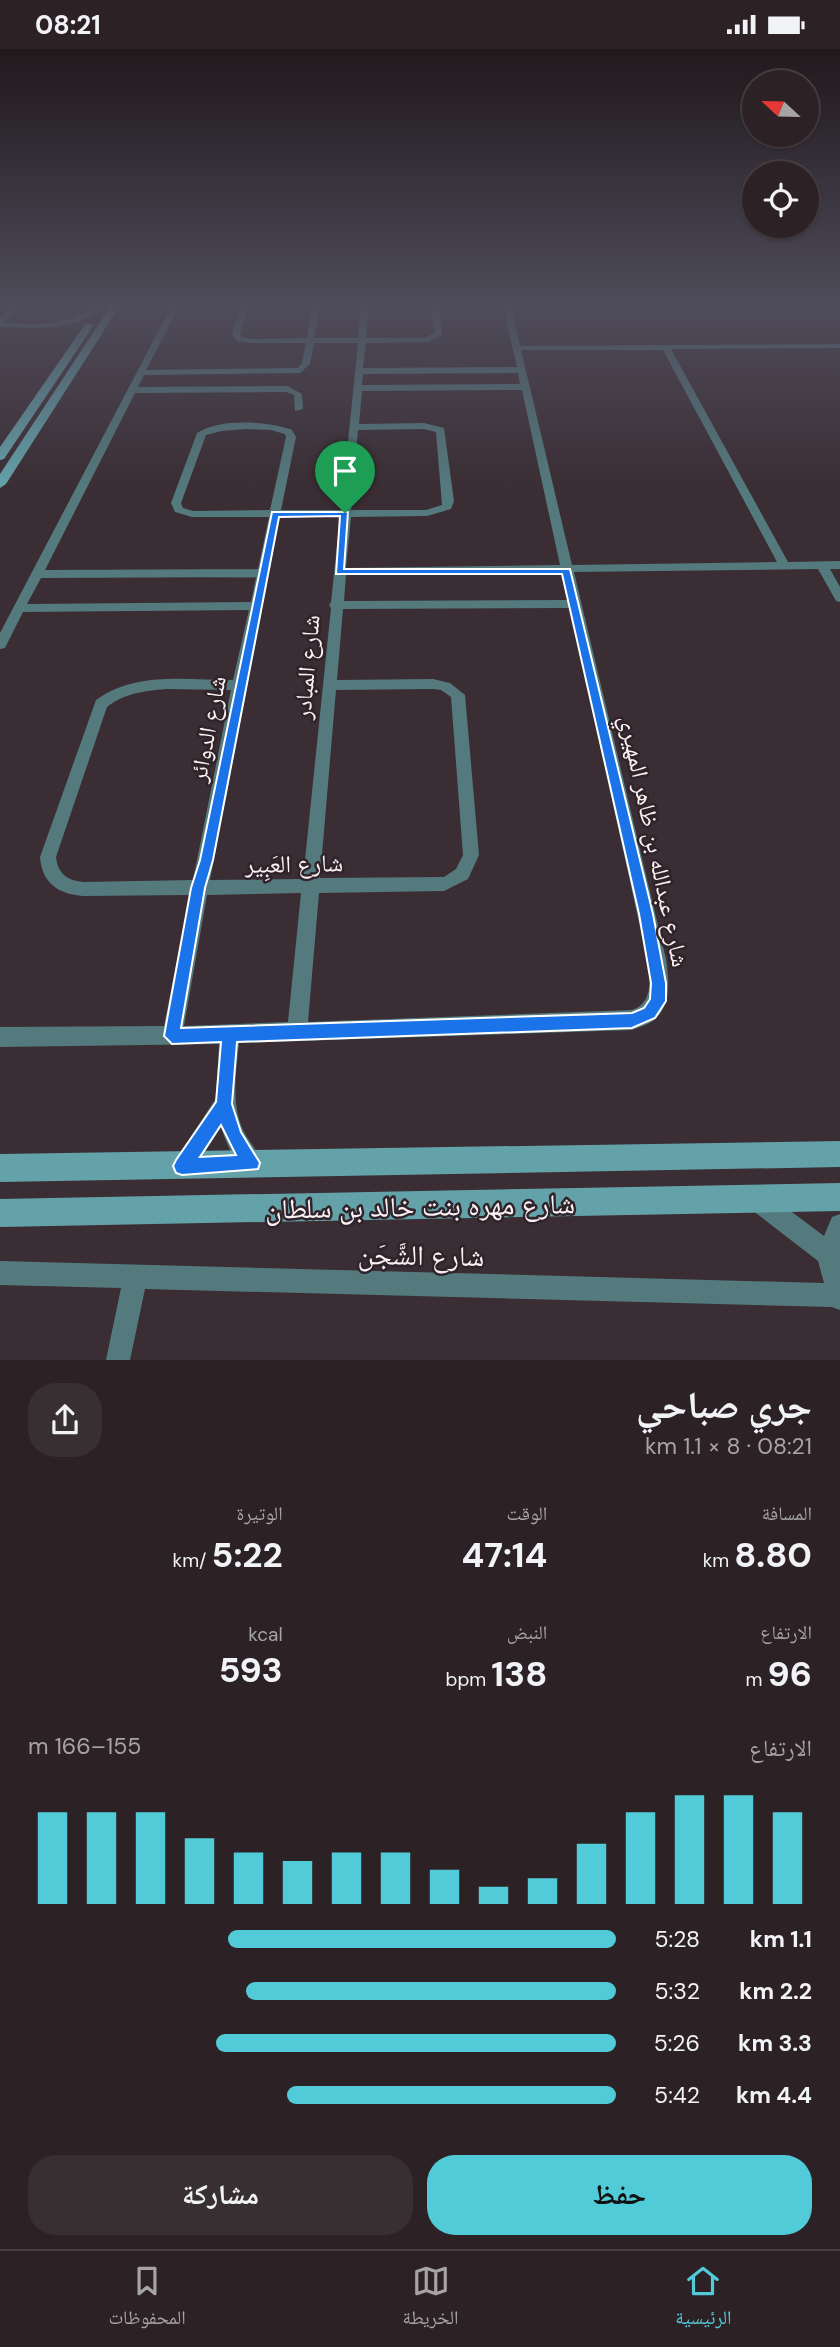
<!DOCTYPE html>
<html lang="ar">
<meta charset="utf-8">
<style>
:root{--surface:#2c2226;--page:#382f32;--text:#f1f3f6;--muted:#a6a4a7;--line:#483f43;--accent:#52cbd9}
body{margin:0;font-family:"DM Sans","Noto Naskh Arabic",sans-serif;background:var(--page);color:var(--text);direction:rtl;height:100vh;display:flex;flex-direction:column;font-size:26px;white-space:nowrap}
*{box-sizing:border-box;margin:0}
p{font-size:23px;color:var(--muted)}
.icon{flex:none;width:38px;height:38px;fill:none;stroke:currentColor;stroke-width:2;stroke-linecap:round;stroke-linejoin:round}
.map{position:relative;height:1311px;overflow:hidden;direction:ltr}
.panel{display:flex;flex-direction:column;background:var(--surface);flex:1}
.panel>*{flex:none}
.needle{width:46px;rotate:292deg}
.buttons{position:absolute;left:742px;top:21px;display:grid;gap:14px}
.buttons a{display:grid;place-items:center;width:77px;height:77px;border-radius:50%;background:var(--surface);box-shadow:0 2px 5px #0004,0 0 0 2px var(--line);font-size:35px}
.pin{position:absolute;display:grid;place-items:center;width:60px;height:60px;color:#fff;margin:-72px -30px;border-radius:50% 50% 50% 0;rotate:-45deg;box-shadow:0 0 7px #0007}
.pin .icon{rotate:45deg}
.round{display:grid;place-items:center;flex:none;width:74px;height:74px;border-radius:28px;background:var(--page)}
.summary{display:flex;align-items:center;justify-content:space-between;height:119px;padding:0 28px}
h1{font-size:38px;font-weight:700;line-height:52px}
.figures{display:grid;grid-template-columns:repeat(3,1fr);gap:10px;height:119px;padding:7px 28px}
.figures div{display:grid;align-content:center}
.figures b{font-size:35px;font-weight:700}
.figures small{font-size:19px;font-weight:400}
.figures p{font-size:19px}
.chart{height:196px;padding:14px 28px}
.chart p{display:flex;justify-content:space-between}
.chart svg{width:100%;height:126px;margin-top:7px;stroke:var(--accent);stroke-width:6}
.primary-button{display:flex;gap:14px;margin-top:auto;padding:14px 28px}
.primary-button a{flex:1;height:80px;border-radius:28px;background:var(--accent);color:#111;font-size:28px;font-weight:700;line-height:80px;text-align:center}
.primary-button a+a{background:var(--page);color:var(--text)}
ul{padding:0 28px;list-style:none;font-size:23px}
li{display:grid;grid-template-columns:112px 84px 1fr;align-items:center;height:52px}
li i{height:18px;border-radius:9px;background:var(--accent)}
.status{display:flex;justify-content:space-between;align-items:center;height:49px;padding:0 35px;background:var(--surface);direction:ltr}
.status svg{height:19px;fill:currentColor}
.dock{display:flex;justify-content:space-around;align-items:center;height:98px;border-top:2px solid var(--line);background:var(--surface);font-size:19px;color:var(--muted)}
.dock a{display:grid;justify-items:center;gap:4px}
.dock .on{color:var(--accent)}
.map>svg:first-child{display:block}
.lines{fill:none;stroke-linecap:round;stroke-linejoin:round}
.street{fill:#547a7e;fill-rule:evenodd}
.secondary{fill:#64a2aa;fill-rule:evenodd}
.route{fill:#1a73e8;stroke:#fff;stroke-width:2;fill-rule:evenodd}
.labels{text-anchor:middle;stroke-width:5;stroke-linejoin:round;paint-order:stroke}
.street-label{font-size:24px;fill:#faf2f5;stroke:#302329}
.near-street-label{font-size:28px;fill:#faf2f5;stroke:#302329}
</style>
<div class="status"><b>08:21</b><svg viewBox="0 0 49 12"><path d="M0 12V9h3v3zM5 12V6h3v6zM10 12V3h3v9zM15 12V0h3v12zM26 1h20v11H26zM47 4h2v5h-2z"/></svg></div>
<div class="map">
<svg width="840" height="1311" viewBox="0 0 840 1311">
<rect width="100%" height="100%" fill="#3a2d33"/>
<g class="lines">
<g class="street">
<path d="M10,258H18L4,274C25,274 46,276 66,271C79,268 89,258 103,258C74,283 35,279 0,278V269Z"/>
<path d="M171,258H179L146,321L298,319L302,314L306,294H251L237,292L232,285L241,258H249L240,285L243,288L251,290L307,289L312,258H320L314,289H358L361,258H369L366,289H425L435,283L431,258H439L442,286L427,293L366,294L363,319L517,318L503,258H511L520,297L840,295V299L671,300L788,513L840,512V520H830L840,538V553L836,552L818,520L574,523L666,910C669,930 672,957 654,971C648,976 639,978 632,981L239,994C236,1023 231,1054 243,1081C249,1093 258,1102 263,1114L260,1122L252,1125C236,1118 226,1094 221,1078L192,1123L184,1126L176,1123L173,1115L216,1049L219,995L0,998V978L164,977L190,846L83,847C58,845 42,834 40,808L96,651C135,622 187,631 233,631L249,561L23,563L5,599L0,600V584ZM314,294H358L341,461H281L296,388L292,381C268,372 219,369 197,384L171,454L175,463L192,468H269L258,520L45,521L135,344L286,343L294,346L295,362L303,360L302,345L287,337L138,338L144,326L300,324L310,315ZM521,301H663L777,513L572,516ZM518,324L520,335L362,336L363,325ZM522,341L560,516L346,519L351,468L427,467L451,460L454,452L444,379L424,374L359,375L362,342ZM246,380L271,381L285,385L286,388L270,461L193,462L183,459L181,454L206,386L221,382ZM424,380L436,383L442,456L426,461H351L358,381ZM280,468H340L331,553L329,556L331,559L303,830L210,831ZM562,523L568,551L344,552L346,526ZM256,528L251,553L27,555L41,529ZM570,559L647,910C650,930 654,953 632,961L308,973L319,844L444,842L468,830L479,806L465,646L450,634L433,630L337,631L343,560ZM166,640L231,641L193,831L83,833C67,831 58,825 56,808L107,658C125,644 144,642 166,640ZM433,640L441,641L451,648L463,806L456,820L444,828L320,829L336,641ZM301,844L288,973L184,977L207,846Z"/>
<polygon points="760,1142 768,1145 824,1187 832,1168 840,1165 840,1261 832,1258 145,1240 130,1311 106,1311 121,1239 0,1236 0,1212 824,1234 818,1212 752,1161 749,1153 752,1145"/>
</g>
<g class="secondary">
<polygon points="110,258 119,258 6,435 0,439 0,425"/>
<polygon points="86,274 94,276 4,410 0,411 0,398"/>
<polygon points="840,1092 840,1118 0,1133 0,1105"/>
<polygon points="840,1134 840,1162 0,1178 0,1150"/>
</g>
</g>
<linearGradient id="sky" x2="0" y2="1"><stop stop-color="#20191c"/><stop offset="0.58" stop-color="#4f4c5b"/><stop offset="1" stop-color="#4f4c5b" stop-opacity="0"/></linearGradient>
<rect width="840" height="442" fill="url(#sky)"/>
<path class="route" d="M272,463H348L344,520H570L653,865L666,934V952L655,969L632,979L237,993L232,1055L241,1083L260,1114L258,1120L182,1126L176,1124L173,1117L176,1111L216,1053L221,993L172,995L164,987L191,839L200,811ZM340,467L336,525H562L639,865L651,934L650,950L644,959L632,964L181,979L205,839L213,811L279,468ZM221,1076L236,1106L200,1108Z"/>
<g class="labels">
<g class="street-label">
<text transform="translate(307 618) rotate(-85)" y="8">شارع المبادر</text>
<text transform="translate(208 680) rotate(-79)" y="8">شارع الدوائر</text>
<text transform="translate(654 792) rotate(78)" y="8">شارع عبدالله بن ظاهر المهيري</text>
<text transform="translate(294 815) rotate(-1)" y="8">شارع العَبِير</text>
</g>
<g class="near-street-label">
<text transform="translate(420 1157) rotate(-1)" y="10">شارع مهره بنت خالد بن سلطان</text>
<text transform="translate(421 1206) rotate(1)" y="10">شارع الشَّجَن</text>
</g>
</g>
</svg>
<div class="buttons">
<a><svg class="needle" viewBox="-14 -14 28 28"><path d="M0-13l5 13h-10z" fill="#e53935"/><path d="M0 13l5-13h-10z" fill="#a6a4a7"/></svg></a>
<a><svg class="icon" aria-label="locate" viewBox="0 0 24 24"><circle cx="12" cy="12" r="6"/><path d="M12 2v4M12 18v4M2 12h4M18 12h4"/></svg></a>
</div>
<div class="pin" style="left:345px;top:464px;background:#1e9e55"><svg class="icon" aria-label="arrive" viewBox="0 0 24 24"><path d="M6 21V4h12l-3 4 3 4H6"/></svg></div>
</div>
<section class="panel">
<div class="summary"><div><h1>جري صباحي</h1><p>08:21 · 8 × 1.1 km</p></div><a class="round"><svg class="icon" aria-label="share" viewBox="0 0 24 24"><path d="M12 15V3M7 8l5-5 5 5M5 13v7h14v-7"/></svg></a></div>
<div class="figures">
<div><p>المسافة</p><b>8.80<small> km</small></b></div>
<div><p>الوقت</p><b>47:14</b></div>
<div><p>الوتيرة</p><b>5:22<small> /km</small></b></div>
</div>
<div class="figures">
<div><p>الارتفاع</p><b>96<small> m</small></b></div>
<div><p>النبض</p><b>138<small> bpm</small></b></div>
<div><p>kcal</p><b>593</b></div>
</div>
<div class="chart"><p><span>الارتفاع</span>155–166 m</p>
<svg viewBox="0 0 160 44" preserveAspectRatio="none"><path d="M5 44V12M15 44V12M25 44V12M35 44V21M45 44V26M55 44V29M65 44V26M75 44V26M85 44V32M95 44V38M105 44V35M115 44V23M125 44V12M135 44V6M145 44V6M155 44V12"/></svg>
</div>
<ul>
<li><b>1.1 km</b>5:28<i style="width:66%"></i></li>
<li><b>2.2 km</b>5:32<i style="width:63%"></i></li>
<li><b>3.3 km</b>5:26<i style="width:68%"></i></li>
<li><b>4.4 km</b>5:42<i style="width:56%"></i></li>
</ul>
<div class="primary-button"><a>حفظ</a><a>مشاركة</a></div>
</section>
<nav class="dock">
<a class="on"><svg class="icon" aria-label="home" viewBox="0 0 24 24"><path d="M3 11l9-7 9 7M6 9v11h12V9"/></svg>الرئيسية</a>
<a><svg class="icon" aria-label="map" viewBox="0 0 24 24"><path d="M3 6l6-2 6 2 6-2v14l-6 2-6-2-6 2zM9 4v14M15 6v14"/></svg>الخريطة</a>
<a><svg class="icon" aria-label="saved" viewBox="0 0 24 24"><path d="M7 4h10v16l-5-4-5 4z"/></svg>المحفوظات</a>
</nav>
